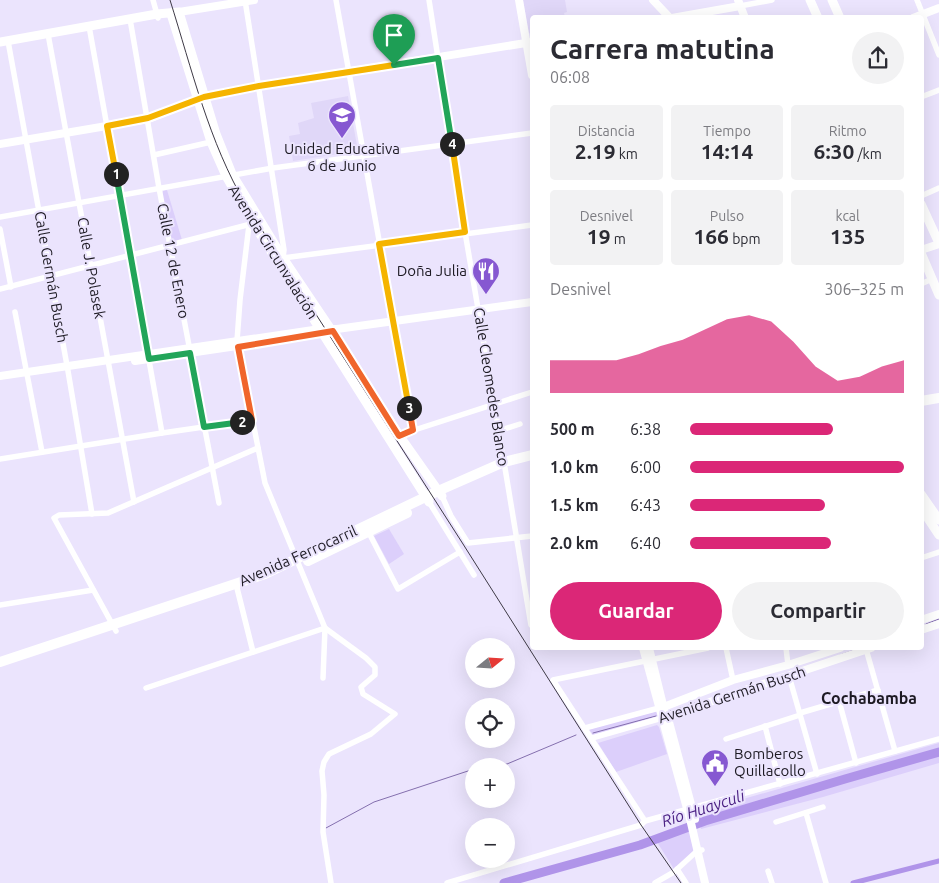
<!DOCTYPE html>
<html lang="es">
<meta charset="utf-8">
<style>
:root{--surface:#fff;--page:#f2f2f3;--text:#2b2b33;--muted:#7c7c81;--accent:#db2777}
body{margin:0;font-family:Ubuntu,sans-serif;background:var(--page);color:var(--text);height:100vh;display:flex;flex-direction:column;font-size:19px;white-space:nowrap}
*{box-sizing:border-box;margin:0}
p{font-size:16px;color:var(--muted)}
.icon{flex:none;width:28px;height:28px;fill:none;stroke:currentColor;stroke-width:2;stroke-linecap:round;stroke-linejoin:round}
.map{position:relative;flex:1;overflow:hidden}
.side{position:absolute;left:530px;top:15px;width:394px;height:635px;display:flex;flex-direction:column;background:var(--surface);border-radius:5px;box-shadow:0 5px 20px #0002}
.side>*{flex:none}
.needle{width:32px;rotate:72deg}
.buttons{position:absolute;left:465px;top:638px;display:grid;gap:10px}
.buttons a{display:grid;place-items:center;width:50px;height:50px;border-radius:50%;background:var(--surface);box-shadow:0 5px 20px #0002;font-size:25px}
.pin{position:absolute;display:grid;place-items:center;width:42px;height:42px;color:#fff;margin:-51px -21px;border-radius:50% 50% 50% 0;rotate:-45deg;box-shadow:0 0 5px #0007}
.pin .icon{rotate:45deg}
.km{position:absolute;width:25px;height:25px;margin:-12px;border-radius:50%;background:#222;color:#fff;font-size:14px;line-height:25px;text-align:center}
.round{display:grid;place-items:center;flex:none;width:52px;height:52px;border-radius:26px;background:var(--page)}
.head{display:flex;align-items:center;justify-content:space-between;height:85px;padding:0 20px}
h1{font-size:28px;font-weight:700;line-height:38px}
.stats{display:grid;grid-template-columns:repeat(3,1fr);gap:8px;height:85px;padding:5px 20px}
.stats div{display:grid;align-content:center;border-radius:5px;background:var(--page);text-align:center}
.stats b{font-size:21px;font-weight:700}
.stats small{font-size:14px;font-weight:400}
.stats p{font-size:14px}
.chart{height:140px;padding:10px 20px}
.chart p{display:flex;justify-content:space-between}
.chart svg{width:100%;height:90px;margin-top:5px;fill:var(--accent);opacity:.7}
.button{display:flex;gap:10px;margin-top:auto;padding:10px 20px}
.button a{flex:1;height:58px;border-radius:30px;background:var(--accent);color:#fff;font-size:20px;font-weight:700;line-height:58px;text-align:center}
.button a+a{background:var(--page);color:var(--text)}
ul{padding:0 20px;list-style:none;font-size:16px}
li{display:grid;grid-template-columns:80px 60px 1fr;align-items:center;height:38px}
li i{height:12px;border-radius:6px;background:var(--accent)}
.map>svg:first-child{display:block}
.built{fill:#e0d7f8}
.green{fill:#dccffb}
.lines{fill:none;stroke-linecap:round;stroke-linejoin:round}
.stream{stroke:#846fae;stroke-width:1}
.canal{stroke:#b094e9;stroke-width:5}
.river{stroke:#b094e9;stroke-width:9}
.street{stroke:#fff;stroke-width:5.5}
.secondary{stroke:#fff;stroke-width:8}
.primary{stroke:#fff;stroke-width:9}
.highway{stroke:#fff;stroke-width:10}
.tram{stroke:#3e3a46;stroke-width:1}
.split-1-casing{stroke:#fff;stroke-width:10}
.split-2-casing{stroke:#fff;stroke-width:10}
.split-3-casing{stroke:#fff;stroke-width:10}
.split-4-casing{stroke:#fff;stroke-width:10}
.split-5-casing{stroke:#fff;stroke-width:10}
.split-1{stroke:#f5b400;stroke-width:6}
.split-2{stroke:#22a559;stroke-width:6}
.split-3{stroke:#f0652b;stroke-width:6}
.split-4{stroke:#f5b400;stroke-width:6}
.split-5{stroke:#22a559;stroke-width:6}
.labels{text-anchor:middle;stroke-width:4;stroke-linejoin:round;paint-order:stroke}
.poi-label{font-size:15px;fill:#1d1a23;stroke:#ebe4fd}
.street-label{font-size:15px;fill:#1d1a23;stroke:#ebe4fd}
.neighbourhood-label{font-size:16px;font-weight:bold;fill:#1d1a23;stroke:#ebe4fd}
.water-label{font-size:16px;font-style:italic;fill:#4d2385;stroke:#ebe4fd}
</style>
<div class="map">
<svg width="939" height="883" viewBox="0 0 939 883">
<rect width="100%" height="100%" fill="#ebe4fd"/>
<g class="built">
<polygon points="523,0 565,0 567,12 564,13 565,17 532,18 532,35 529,33"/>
<polygon points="348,96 358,151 293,161 289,136 300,134 298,123 314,118 311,103"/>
</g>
<g class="green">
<polygon points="167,190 182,240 172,243 162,193 163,191"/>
<polygon points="389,529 404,554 389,564 374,536"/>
<polygon points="657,711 659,717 593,735 589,729"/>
<polygon points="657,725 659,727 667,754 616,772 598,743"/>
<polygon points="939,743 939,763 823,797 701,829 698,812"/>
<polygon points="689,830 694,851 674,869 657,842"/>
</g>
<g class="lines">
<g class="stream">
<polyline points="926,624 939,619"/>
<polyline points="840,655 860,648"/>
<polyline points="668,712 701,701"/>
<polyline points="593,733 656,716"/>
<polyline points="483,766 507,764 576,735"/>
<polyline points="326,828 374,802 474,769"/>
</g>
<polyline class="canal" points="853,883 939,861"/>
<polyline class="river" points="504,883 640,845 705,821 845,779 939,752"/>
<g class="street">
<polyline points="153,0 158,18"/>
<polyline points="245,0 284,250 283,258 532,225"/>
<polyline points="336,0 413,430"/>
<polyline points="429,0 465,232 504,462"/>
<polyline points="917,0 939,55"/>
<polyline points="740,6 772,0"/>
<polyline points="130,19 159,188 219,503"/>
<polyline points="89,26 162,433"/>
<polyline points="48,34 134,502"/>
<polyline points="8,41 68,371 92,514"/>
<polyline points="921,97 939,90"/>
<polyline points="154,155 211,142"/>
<polyline points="921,196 939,188"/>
<polyline points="0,217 273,168 532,133"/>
<polyline points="249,225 240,300 237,341 265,483 325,628 323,678"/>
<polyline points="0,229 11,287"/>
<polyline points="921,284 932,279"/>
<polyline points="0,289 251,224"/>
<polyline points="15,312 42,452"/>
<polyline points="498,431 520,424"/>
<polyline points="399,435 532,392"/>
<polyline points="0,459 162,433 252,420"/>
<polyline points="505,468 531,625 532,625"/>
<polyline points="442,496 451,516 468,543 532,536"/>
<polyline points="429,502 474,575"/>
<polyline points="369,533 398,589 460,552"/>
<polyline points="921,558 939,552"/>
<polyline points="236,584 253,652"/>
<polyline points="0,605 93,590"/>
<polyline points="325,628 366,658 375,667 375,675 361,687 363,694 395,714 371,734 329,754 324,762 322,771 324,795 323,832 331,883"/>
<polyline points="116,631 54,518 59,515 108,513 258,448"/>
<polyline points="726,648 733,680"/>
<polyline points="786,648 788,665"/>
<polyline points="866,649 895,751"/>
<polyline points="789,676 817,774"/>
<polyline points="146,688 325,628"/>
<polyline points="839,701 856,763"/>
<polyline points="800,713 878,690"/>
<polyline points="765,726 780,784"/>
<polyline points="585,728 659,708"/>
<polyline points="592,738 662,718"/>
<polyline points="726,739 800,715"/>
<polyline points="806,813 826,883"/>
<polyline points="645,821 553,680 708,648"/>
<polyline points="776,822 823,807"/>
<polyline points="677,869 686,883"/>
<polyline points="768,871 772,883"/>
<polyline points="447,883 641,825 645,821 939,739"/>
<polyline points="655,883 674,872 697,851 702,850"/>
</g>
<g class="secondary">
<polyline points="519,0 532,75"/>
<polyline points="653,0 670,18"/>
<polyline points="738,0 745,18"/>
<polyline points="179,12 254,0"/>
<polyline points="672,18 740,6"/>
<polyline points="913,18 939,8"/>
<polyline points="0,144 148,119 204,97 259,86 532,42"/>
<polyline points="921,250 939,244"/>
<polyline points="135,361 292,338"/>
<polyline points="0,376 320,329 337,329 532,302"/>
<polyline points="921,620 939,614"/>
<polyline points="921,630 939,624"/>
<polyline points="643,648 691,823 705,883"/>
<polyline points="649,648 664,709"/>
<polyline points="661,708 733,680 788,665 840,648"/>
<polyline points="662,718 871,648"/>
<polyline points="669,722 695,819"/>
</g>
<g class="primary">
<polyline points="810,0 818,18"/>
<polyline points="832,0 840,18"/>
<polyline points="171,14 211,142 226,176 253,223 429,502"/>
<polyline points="0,42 157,14 179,12 216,134 232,174 283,258 330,328 399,435 442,496"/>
<polyline points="921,204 939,243"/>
<polyline points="921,253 939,295"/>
<polyline points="921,494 939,520"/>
<polyline points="921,508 939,535"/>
</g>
<g class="highway">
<polyline points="921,401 939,398"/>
<polyline points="308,561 407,513"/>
<polyline points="0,662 265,574 438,491 504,462 532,455"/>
</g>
<path class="tram" d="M170,0C192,70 209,142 246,205L463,544L641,825L681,883"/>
</g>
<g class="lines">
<g class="split-1-casing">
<polyline id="split-1" points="116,174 107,126 148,118 204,97 259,86 394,65"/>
</g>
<g class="split-2-casing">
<polyline id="split-2" points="116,174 149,359 190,353 204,427 242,422"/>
</g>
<g class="split-3-casing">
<polyline id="split-3" points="242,422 252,420 238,347 333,331 399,436 413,430 409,408"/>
</g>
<g class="split-4-casing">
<polyline id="split-4" points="409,408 379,244 465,232 452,144"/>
</g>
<g class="split-5-casing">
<polyline id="split-5" points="394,65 438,58 452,144"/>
</g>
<use href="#split-1" class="split-1"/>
<use href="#split-2" class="split-2"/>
<use href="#split-3" class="split-3"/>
<use href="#split-4" class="split-4"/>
<use href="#split-5" class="split-5"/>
</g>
<defs>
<g id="school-pin" transform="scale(1.4375)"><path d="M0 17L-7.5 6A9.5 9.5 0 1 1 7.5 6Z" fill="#8658d1" stroke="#ebe4fd"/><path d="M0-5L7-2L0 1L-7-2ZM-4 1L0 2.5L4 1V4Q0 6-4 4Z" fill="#fff"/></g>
<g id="restaurant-pin" transform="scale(1.4375)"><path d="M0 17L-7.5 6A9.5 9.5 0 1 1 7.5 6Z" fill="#8658d1" stroke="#ebe4fd"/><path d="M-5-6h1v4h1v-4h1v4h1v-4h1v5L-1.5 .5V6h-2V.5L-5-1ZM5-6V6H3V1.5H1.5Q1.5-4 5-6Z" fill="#fff"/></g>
<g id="civic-pin" transform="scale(1.4375)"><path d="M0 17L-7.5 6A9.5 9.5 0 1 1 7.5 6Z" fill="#8658d1" stroke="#ebe4fd"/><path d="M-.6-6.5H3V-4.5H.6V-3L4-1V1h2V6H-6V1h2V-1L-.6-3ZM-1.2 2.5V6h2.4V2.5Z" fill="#fff"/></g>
</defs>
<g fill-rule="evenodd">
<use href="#school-pin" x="342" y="115"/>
<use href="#restaurant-pin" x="486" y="271"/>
<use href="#civic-pin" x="715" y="763"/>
</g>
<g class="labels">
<g class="poi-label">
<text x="342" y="154">Unidad Educativa<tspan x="342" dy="17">6 de Junio</tspan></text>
<text x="467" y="276" text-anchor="end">Doña Julia</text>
<text x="734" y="759" text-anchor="start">Bomberos<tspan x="734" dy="17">Quillacollo</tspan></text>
</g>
<g class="street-label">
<text transform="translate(273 252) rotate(58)" y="5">Avenida Circunvalación</text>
<text transform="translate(173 261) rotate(79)" y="5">Calle 12 de Enero</text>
<text transform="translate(91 268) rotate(80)" y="5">Calle J. Polasek</text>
<text transform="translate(51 277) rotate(80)" y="5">Calle Germán Busch</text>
<text transform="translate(491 387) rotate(81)" y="5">Calle Cleomedes Blanco</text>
<text transform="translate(298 556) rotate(-24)" y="5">Avenida Ferrocarril</text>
<text transform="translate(732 695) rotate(-18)" y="5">Avenida Germán Busch</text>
</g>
<g class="neighbourhood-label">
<text x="869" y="704">Cochabamba</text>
</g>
<g class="water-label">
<text transform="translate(703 808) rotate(-18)" y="6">Río Huayculi</text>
</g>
</g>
</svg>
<div class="buttons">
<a><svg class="needle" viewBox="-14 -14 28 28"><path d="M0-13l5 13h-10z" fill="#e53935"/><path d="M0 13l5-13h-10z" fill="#7c7c81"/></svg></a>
<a><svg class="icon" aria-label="locate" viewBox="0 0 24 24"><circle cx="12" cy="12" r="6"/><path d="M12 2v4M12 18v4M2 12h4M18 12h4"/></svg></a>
<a>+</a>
<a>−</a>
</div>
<div class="pin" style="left:394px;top:65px;background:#1e9e55"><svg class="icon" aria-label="arrive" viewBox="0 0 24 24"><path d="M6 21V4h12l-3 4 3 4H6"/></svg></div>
<b class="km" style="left:116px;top:174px">1</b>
<b class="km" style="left:242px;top:422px">2</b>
<b class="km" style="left:409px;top:408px">3</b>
<b class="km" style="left:452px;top:144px">4</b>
<section class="side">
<div class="head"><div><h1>Carrera matutina</h1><p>06:08</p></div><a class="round"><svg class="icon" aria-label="share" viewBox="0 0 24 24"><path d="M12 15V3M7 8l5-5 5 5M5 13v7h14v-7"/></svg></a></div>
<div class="stats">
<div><p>Distancia</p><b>2.19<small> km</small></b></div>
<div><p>Tiempo</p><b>14:14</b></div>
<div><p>Ritmo</p><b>6:30<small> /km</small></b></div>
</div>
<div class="stats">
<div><p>Desnivel</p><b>19<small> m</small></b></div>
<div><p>Pulso</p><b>166<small> bpm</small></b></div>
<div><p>kcal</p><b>135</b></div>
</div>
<div class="chart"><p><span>Desnivel</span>306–325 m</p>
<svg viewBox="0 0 160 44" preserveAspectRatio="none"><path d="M0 44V28L10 28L20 28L30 28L40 25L50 21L60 18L70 13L80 8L90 6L100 9L110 19L120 31L130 38L140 36L150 31L160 28V44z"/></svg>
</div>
<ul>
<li><b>500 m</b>6:38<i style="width:67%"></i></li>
<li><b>1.0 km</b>6:00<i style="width:100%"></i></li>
<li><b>1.5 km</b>6:43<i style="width:63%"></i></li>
<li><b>2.0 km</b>6:40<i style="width:66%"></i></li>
</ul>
<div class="button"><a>Guardar</a><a>Compartir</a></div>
</section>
</div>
